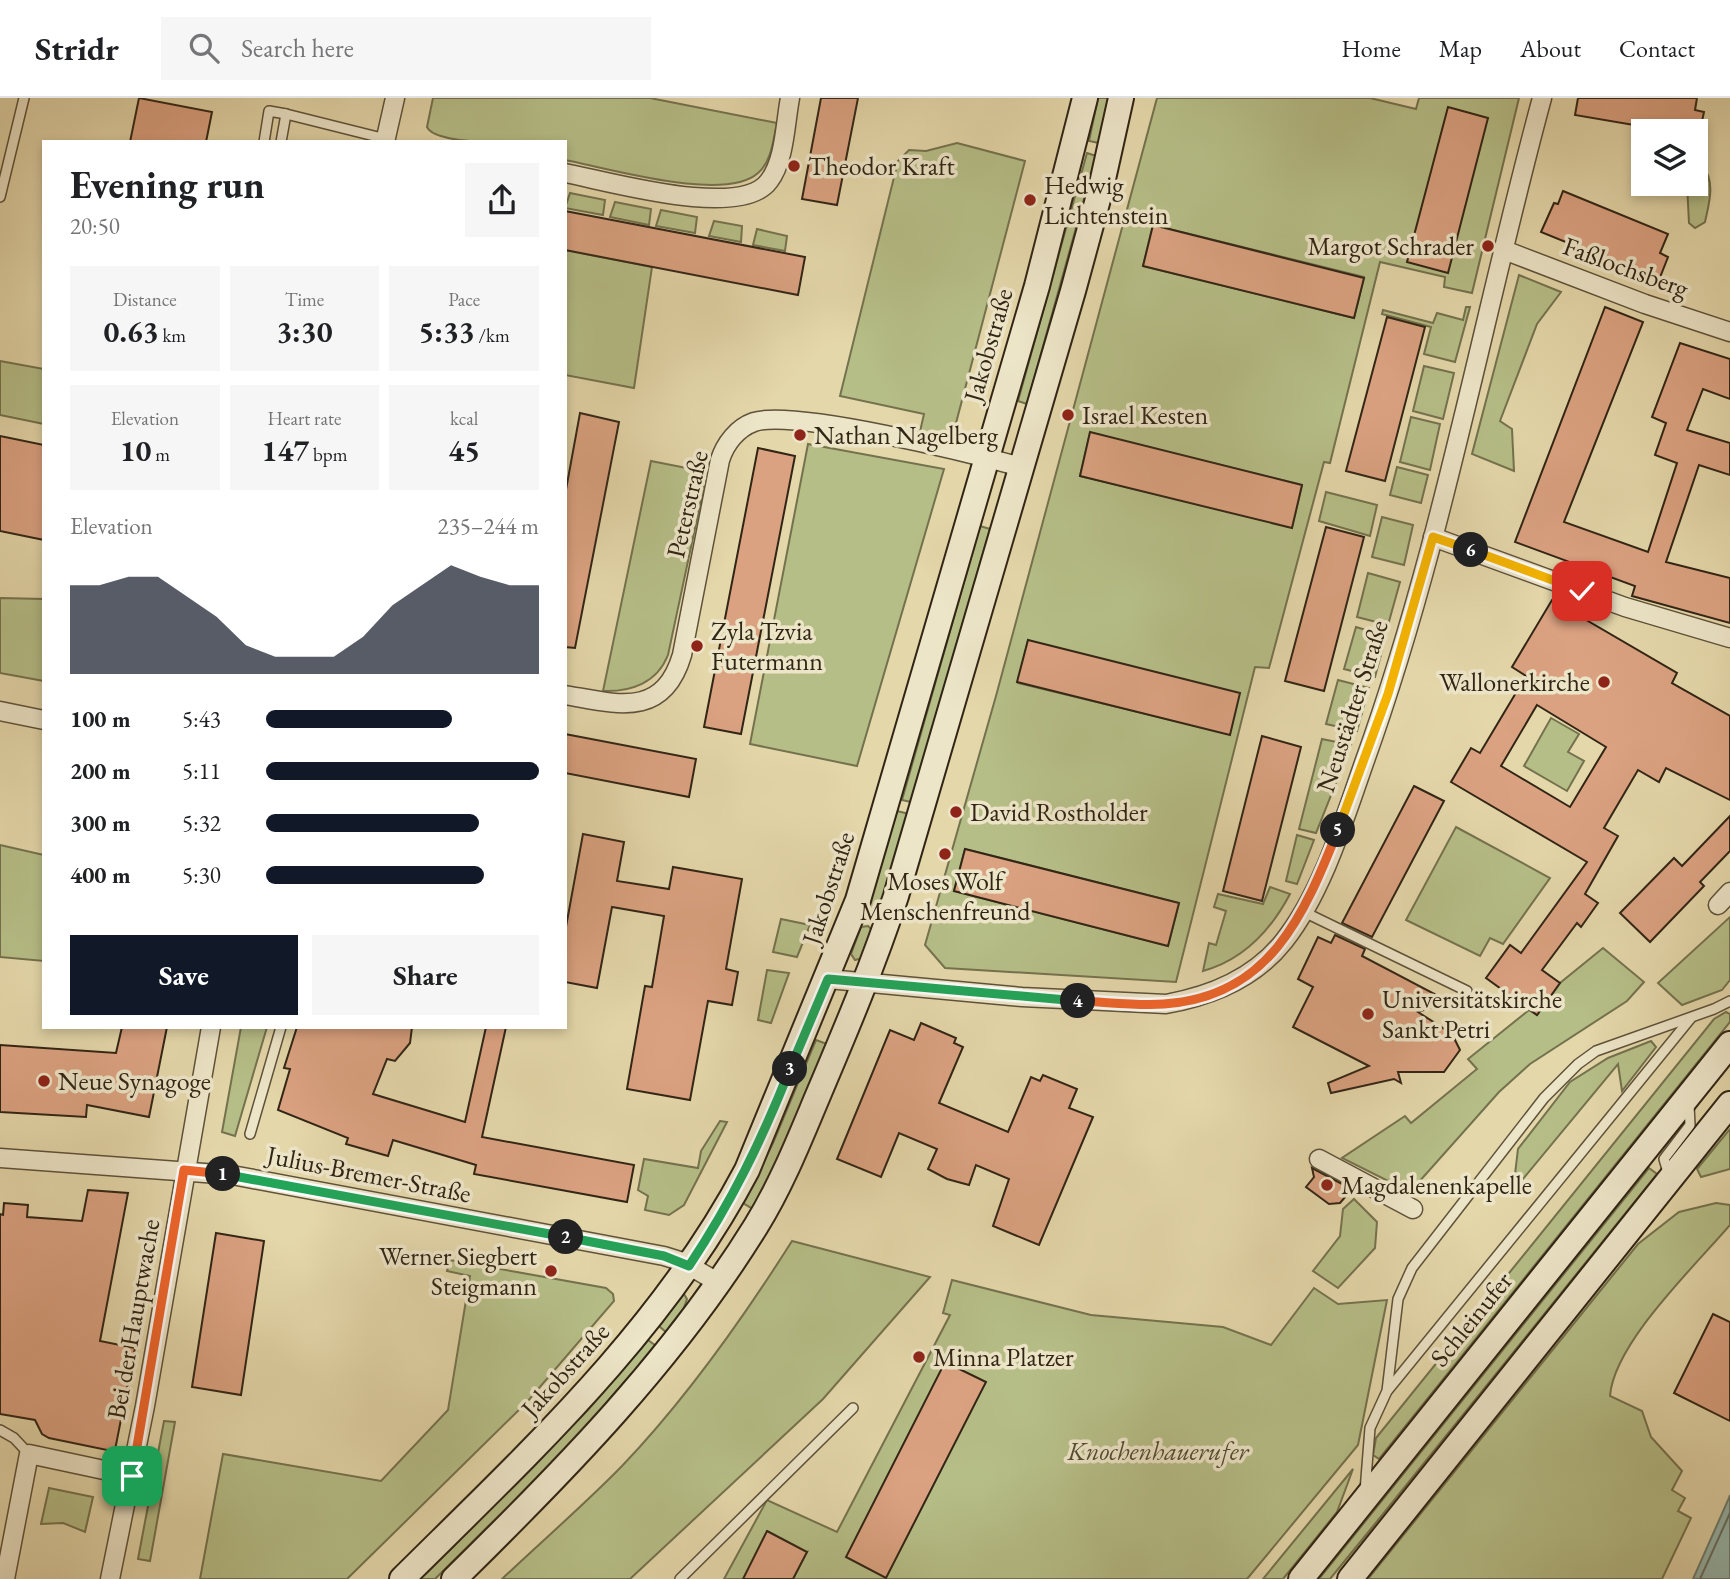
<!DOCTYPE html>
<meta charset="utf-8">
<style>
:root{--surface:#fff;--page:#f6f6f6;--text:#202124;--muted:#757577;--line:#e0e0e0;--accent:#111827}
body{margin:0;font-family:"EB Garamond",serif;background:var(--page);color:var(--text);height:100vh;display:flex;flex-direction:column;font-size:26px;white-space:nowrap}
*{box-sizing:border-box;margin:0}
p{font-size:23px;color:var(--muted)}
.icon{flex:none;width:38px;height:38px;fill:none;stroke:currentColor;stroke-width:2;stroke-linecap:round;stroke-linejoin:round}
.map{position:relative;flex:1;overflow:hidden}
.drawer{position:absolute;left:42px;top:42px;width:525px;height:889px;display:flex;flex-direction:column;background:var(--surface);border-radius:0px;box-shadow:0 4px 10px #0003}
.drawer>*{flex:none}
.tools{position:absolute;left:1631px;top:21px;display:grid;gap:14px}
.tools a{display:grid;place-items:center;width:77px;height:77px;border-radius:0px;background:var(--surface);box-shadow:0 4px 10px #0003;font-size:35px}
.pin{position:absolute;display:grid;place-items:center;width:60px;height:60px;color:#fff;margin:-30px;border-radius:14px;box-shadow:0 4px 10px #0006}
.km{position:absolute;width:35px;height:35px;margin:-18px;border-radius:50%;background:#222;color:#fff;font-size:19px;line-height:35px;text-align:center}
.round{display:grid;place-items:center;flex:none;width:74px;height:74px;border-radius:0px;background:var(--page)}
.headline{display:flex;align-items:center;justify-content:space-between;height:119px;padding:0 28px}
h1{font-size:38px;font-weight:700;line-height:52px}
.figures{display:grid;grid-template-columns:repeat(3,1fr);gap:10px;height:119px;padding:7px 28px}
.figures div{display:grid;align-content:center;border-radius:0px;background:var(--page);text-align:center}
.figures b{font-size:30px;font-weight:700}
.figures small{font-size:19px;font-weight:400}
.figures p{font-size:19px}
.chart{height:196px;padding:14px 28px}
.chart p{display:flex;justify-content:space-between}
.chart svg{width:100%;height:126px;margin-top:7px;fill:var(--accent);opacity:.7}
.cta{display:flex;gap:14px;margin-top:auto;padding:14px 28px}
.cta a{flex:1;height:80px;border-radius:0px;background:var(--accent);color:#fff;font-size:28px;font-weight:700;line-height:80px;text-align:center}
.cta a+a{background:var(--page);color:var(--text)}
ul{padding:0 28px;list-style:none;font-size:23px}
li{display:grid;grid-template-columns:112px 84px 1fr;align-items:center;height:52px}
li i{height:18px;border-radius:9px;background:var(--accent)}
header{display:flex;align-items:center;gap:42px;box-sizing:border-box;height:98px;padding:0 35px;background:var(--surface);border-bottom:2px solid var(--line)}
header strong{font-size:33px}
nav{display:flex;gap:38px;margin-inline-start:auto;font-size:24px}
.search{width:490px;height:63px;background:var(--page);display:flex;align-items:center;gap:18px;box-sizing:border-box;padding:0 24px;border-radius:0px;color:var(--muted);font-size:26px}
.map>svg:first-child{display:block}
.green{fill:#b6be87;stroke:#74724e;stroke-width:2;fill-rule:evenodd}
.water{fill:#96b8ae;stroke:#6e7d71;stroke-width:2}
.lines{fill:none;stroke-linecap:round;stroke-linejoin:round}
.shore{stroke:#646e62;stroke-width:2}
.building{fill:#dba281;stroke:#312515;stroke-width:2;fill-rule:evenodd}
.lane-casing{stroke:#5e523a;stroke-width:12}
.street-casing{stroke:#5e523a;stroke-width:21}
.secondary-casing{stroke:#312515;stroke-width:28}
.lane{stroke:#ede5c8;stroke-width:9}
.street{stroke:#ede5c8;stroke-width:18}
.secondary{stroke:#ede5c8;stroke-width:24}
.split-1-casing{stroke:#fff;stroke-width:14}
.split-2-casing{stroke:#fff;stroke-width:14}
.split-3-casing{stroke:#fff;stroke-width:14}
.split-4-casing{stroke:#fff;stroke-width:14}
.split-5-casing{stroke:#fff;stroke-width:14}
.split-6-casing{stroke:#fff;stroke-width:14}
.split-7-casing{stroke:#fff;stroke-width:14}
.split-1{stroke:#f0652b;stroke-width:9}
.split-2{stroke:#22a559;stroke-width:9}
.split-3{stroke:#22a559;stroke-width:9}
.split-4{stroke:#22a559;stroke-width:9}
.split-5{stroke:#f0652b;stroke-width:9}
.split-6{stroke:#f5b400;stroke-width:9}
.split-7{stroke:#f5b400;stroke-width:9}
.poi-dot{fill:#8f2418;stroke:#ede5c8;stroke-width:2.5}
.labels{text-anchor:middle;stroke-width:7;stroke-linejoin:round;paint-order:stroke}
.poi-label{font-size:26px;fill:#312515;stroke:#ede5c8;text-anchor:start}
.street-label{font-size:26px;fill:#312515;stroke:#ede5c8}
.park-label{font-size:26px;font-style:italic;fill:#524b32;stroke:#ede5c8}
</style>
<header>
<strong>Stridr</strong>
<div class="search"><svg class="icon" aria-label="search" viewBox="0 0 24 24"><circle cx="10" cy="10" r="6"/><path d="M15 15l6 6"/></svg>Search here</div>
<nav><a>Home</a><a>Map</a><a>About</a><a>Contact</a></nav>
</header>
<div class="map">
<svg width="1730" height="1481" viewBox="0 0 1730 1481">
<rect width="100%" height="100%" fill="#e4d7aa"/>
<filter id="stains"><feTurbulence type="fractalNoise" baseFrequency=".00286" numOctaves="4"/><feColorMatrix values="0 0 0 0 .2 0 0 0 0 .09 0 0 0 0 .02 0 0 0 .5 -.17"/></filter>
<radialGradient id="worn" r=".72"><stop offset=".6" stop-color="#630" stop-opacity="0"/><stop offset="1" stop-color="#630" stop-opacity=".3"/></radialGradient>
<g class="green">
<path d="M433,0H650L777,25C773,42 772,63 758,75C725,105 608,70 565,62V44C542,44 436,50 427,29Z"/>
<polygon points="1098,0 1108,0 1099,45 1089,43"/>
<path d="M1157,0H1370L1416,11L1419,0H1519L1472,195L1444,189L1445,179L1380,164L1330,365L1324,364L1269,570L1255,569L1176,884L945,870L925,847L996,598ZM1153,127L1364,179L1354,220L1143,168ZM1090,335L1302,387L1292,429L1080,378ZM1028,542L1229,636L1018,585ZM965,751L1179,805L1168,848L954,793Z"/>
<polygon points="957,45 1025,63 951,344 919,338 924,316 840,298 898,63 909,52 926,53"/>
<polygon points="1087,55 1096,58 1027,306 1018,303"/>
<path d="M1702,67C1716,84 1709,105 1705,124L1695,130L1689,125L1687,86H1696V68Z"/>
<polygon points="570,95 605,102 603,117 565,110"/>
<polygon points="615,104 651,111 649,127 610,119"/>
<polygon points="661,112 697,119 695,135 656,128"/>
<polygon points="714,123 742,128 741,144 709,138"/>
<polygon points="757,131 787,138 785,153 753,147"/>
<polygon points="565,152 652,169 634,290 565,277"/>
<polygon points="1519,177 1561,194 1537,226 1500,323 1512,331 1514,373 1472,356"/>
<polygon points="1466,209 1470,209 1455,264 1424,256 1431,229 1382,216 1383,212 1433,225 1437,215 1463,222"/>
<polygon points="0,263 44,271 44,326 0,317"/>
<polygon points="1424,268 1454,275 1443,321 1413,313"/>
<polygon points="1411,319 1440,326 1430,372 1400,364"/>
<polygon points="808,346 944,371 857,668 750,646"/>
<path d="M651,363L707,374L668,557C657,585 631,594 603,593Z"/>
<polygon points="1397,369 1428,377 1421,405 1390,397"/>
<polygon points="1326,394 1377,407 1370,438 1319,423"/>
<polygon points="1382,419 1413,427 1404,467 1372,459"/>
<polygon points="980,428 990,431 911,704 902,702"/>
<polygon points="1368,475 1400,484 1388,527 1357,519"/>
<polygon points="0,500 44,501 44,583 0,575"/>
<polygon points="1356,529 1386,538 1375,579 1344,571"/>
<polygon points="1338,582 1369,590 1357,633 1326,626"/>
<polygon points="1551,620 1579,636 1568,654 1584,663 1567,693 1524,668"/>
<polygon points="1322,641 1351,647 1316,735 1299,731"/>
<polygon points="897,713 909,716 877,820 866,818"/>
<polygon points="1456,729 1550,780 1503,846 1490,840 1480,858 1406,822"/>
<polygon points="1297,737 1314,742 1297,786 1286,783"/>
<polygon points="0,747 44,757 44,863 0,859"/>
<path d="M1270,789L1290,796C1271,832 1243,862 1203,873L1209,845L1216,847L1226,813L1214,809L1218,796L1263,806Z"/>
<polygon points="1730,819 1730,882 1722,892 1682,907 1658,885"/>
<polygon points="781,821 810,827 797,859 773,854"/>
<polygon points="868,828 873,833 863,860 855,862 851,856 861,829"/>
<polygon points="1603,850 1644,884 1627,903 1530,966 1499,994 1410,1094 1342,1060 1405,1018 1411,1025 1477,971 1468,961 1529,912 1537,917 1560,885"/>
<polygon points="767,872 789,875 771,925 758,922"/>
<polygon points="1726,914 1730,916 1730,924 1379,1361 1373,1357 1376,1340 1714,921"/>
<polygon points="241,929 267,929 235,1038 222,1034"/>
<polygon points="816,942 827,946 784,1050 753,1111 743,1105 773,1045"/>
<polygon points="1651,943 1656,949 1622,993 1618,966 1513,1093 1518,1051 1570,984 1608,960"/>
<polygon points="720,1023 727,1024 684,1107 669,1117 645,1112 648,1098 638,1092 644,1061 698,1070 701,1053"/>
<polygon points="1730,1031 1730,1071 1701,1079 1697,1071"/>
<polygon points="1649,1070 1657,1076 1370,1432 1330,1481 1319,1481"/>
<polygon points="1354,1101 1377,1124 1375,1150 1338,1190 1313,1173 1340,1138 1343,1111"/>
<path d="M1716,1105L1730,1107V1127C1695,1168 1614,1245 1610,1298L1642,1313L1651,1339L1682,1373L1672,1392L1685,1400L1678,1413L1691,1420L1662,1481H1368L1638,1146L1679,1114Z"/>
<path d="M792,1143L930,1179L823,1301L630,1481H502C542,1443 584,1407 622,1368C687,1300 742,1222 792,1143Z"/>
<polygon points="450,1162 606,1190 613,1196 614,1203 527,1304 347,1481 200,1481 223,1356 381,1383 448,1312 470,1178 447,1173"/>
<polygon points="952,1182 1091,1217 1223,1229 1271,1247 1314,1190 1338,1206 1387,1202 1358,1347 1247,1481 793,1481 807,1454 743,1481 724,1481 767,1402 837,1434 950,1217 943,1215"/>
<polygon points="684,1196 687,1201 682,1215 667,1235 659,1228"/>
<polygon points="648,1242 656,1248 570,1347 435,1481 420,1481 587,1313"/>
<polygon points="164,1323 175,1324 150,1463 138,1461"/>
<polygon points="1353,1371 1337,1414 1283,1481 1263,1481"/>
<polygon points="49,1390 93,1399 85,1434 63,1425 41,1426"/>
</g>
<polygon class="water" points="1730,1397 1730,1481 1693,1481 1729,1400"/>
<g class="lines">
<polyline class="shore" points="1700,1481 1730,1415"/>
</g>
<g class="building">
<polygon points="139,0 212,14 206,44 130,44"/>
<polygon points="821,0 858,0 837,107 802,101"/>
<polygon points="1578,0 1697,0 1695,12 1704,14 1700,33 1669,33 1575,17"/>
<polygon points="1448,9 1488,20 1448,175 1407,164"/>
<polygon points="1563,93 1668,136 1660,155 1668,159 1659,182 1541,134 1554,105 1558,106"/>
<polygon points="565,113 805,159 798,197 565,152"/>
<polygon points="1153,127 1364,180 1354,220 1143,168"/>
<polygon points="1605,209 1643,224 1564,424 1648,454 1677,365 1655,357 1666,325 1652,319 1680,245 1730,261 1730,301 1703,291 1687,332 1730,345 1730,377 1699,367 1666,464 1730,480 1730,525 1632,498 1635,488 1515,444"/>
<polygon points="1387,219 1425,229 1385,383 1346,373"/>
<polygon points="580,315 619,324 575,550 565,549 565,397"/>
<polygon points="1090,334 1302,387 1292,430 1080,378"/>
<polygon points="0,338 44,347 44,442 0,433"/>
<polygon points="758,350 795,358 741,636 704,629"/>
<polygon points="1326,429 1364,439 1324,593 1285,583"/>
<path d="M1552,502L1677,575L1672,585L1730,618V702L1666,670L1659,684L1638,672L1604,730L1618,738L1585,796L1598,805L1581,829L1577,825L1542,872L1560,885L1537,917L1486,880L1510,847L1521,855L1587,764L1451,684L1471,650L1480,655L1526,578L1512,569ZM1537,607L1606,649L1570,709L1501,668Z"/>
<polygon points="1028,542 1240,595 1230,637 1017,584"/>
<polygon points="565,636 696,661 689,699 565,675"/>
<polygon points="1262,638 1301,649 1262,803 1223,793"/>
<polygon points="1414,688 1444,703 1372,839 1342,825"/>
<polygon points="1730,718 1730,753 1700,784 1704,788 1650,844 1620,815 1674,760 1682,768"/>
<polygon points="583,736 624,744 617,783 669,791 673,769 742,781 726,871 738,874 732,907 708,903 690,1002 627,991 645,888 652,889 664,818 612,809 597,890 565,884 565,834"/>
<polygon points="965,751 1179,805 1168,848 954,793"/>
<polygon points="1335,837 1365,851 1362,858 1448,903 1418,914 1452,936 1460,952 1444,974 1398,974 1401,985 1394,981 1331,995 1328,985 1369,968 1293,929 1313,889 1298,881 1318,839 1331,845"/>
<polygon points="921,925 956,940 954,945 963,949 939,1005 1008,1034 1031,979 1040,983 1043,977 1077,991 1069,1010 1093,1019 1039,1147 993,1128 1009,1081 976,1067 969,1087 947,1081 928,1071 937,1051 899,1035 881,1079 837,1061 890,932 914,942"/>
<polygon points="122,929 167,929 149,1019 87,1007 86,1019 0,1014 0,947 116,955"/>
<polygon points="297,929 412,929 410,945 395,963 387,961 373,996 465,1024 486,929 506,929 482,1039 634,1067 627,1104 474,1076 476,1067 393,1042 388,1058 346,1046 348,1040 278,1012 290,971 284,970"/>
<polygon points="1312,1070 1346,1088 1347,1097 1340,1105 1329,1106 1306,1089 1314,1079"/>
<polygon points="88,1092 128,1095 100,1243 135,1250 115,1352 107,1352 49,1340 42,1336 35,1322 0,1316 0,1116 3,1117 4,1105 28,1107 27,1119 82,1123"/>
<polygon points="216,1135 264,1143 241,1297 192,1289"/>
<polygon points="1713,1216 1730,1224 1730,1323 1674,1295"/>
<polygon points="945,1264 986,1284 886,1480 846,1459"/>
<polygon points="767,1433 807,1454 793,1481 743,1481"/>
</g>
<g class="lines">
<g class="lane-casing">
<g id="lane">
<polyline points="264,44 269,13 286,16"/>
<polyline points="281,44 286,16 386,41"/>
<polyline points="0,99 24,0"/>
<polyline points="1304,814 1467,893"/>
<polyline points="250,1036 281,929"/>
<polyline points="1669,1078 1664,1061 1690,1027 1689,1007"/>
<polyline points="1388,1292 1691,920"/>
<polyline points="0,1332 14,1340 29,1356"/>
<polyline points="1365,1393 1370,1330 1387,1293 1398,1201 1412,1170 1544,1000 1578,966 1596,953 1714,911 1730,903"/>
<polyline points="680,1481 853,1310"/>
</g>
</g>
<g class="street-casing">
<g id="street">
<polyline points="385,44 395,0"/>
<path d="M565,75C608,83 741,122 769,83C785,62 785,26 790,0"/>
<polyline points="1504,152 1645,206 1730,234"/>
<polyline points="1433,439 1625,509 1730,540"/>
<path d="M565,597C617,606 663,621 682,557L720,362C725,346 737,330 754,324C794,311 974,356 1021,369"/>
<polyline points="0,613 44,622"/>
<polyline points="1718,807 1730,794"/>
<path d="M828,881L1022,899L1166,906C1211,898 1255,880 1284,843C1322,795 1344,722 1364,665C1442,449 1482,221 1542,0"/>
<polyline points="0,1060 232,1077 664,1158 683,1164 719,1185"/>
<polyline points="1319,1061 1413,1111"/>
<polyline points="5,1481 29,1356 132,1378"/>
<polyline points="110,1481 145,1308 211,929"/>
</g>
</g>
<g class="secondary-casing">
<g id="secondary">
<path d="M402,1481C529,1355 663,1232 747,1072L858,802L1037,188L1085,0"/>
<path d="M454,1481C565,1372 673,1262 756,1128C782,1086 800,1040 819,995C847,929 874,865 896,798L1073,193L1101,90L1121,0"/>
<polyline points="1301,1481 1730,946"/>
<polyline points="1350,1481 1730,1006"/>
</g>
</g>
<use href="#lane" class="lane"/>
<use href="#street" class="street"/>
<use href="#secondary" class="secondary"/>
</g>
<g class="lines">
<g class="split-1-casing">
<polyline id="split-1" points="132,1378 184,1072 223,1076"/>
</g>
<g class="split-2-casing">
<polyline id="split-2" points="223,1076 566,1139"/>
</g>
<g class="split-3-casing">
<path id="split-3" d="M566,1139L664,1158L689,1168C732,1103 761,1044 790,971"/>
</g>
<g class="split-4-casing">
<polyline id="split-4" points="790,971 828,881 1078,903"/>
</g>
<g class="split-5-casing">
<path id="split-5" d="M1078,903C1107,904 1136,908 1164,906C1270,899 1304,817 1338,732"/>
</g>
<g class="split-6-casing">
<polyline id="split-6" points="1338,732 1388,596 1433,439 1471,452"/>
</g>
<g class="split-7-casing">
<polyline id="split-7" points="1471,452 1582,493"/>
</g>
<use href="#split-1" class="split-1"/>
<use href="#split-2" class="split-2"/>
<use href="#split-3" class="split-3"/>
<use href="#split-4" class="split-4"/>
<use href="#split-5" class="split-5"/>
<use href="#split-6" class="split-6"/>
<use href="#split-7" class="split-7"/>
</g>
<g class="poi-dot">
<circle cx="794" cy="68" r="7"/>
<circle cx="1030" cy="102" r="7"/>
<circle cx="1488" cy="148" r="7"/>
<circle cx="1068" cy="317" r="7"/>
<circle cx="800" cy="337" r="7"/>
<circle cx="697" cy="548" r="7"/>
<circle cx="1604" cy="584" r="7"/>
<circle cx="956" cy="714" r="7"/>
<circle cx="945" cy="756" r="7"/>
<circle cx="1368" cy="916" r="7"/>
<circle cx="44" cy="983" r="7"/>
<circle cx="1327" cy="1087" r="7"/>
<circle cx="551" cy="1173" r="7"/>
<circle cx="919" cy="1259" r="7"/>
</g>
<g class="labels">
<g class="poi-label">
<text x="808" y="77">Theodor Kraft</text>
<text x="1044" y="96">Hedwig<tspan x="1044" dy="30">Lichtenstein</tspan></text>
<text x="1474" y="157" text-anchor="end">Margot Schrader</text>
<text x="1082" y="326">Israel Kesten</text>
<text x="814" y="346">Nathan Nagelberg</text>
<text x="711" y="542">Zyla Tzvia<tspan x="711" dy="30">Futermann</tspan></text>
<text x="1590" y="593" text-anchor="end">Wallonerkirche</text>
<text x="970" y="723">David Rostholder</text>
<text x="945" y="792" text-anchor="middle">Moses Wolf<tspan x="945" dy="30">Menschenfreund</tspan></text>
<text x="1382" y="910">Universitätskirche<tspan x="1382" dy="30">Sankt Petri</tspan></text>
<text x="58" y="992">Neue Synagoge</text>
<text x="1341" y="1096">Magdalenenkapelle</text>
<text x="537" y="1167" text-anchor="end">Werner Siegbert<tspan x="537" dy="30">Steigmann</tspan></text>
<text x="933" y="1268">Minna Platzer</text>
</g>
<g class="street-label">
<text transform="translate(1626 169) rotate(20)" y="9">Faßlochsberg</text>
<text transform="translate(988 247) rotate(-74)" y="9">Jakobstraße</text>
<text transform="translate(687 406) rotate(-77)" y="9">Peterstraße</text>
<text transform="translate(1352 608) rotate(-72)" y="9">Neustädter Straße</text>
<text transform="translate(828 790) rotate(-72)" y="9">Jakobstraße</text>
<text transform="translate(369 1076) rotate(11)" y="9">Julius-Bremer-Straße</text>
<text transform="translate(133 1221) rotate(-80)" y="9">Bei der Hauptwache</text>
<text transform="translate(1471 1221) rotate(-51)" y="9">Schleinufer</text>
<text transform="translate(565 1272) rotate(-48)" y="9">Jakobstraße</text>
</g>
<g class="park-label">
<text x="1158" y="1362">Knochenhauerufer</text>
</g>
</g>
<rect width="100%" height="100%" filter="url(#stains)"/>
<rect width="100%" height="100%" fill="url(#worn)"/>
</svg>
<div class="tools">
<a><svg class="icon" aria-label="layers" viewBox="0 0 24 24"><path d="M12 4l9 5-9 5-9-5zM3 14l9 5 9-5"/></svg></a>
</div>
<div class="pin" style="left:132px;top:1378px;background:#1e9e55"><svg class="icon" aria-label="arrive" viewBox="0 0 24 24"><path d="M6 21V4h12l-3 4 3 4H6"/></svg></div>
<div class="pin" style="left:1582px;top:493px;background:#d93025"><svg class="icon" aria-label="check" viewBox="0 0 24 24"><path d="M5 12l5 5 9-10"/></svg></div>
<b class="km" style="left:223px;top:1076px">1</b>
<b class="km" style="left:566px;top:1139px">2</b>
<b class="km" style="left:790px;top:971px">3</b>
<b class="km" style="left:1078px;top:903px">4</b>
<b class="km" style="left:1338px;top:732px">5</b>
<b class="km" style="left:1471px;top:452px">6</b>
<section class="drawer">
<div class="headline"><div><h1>Evening run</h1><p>20:50</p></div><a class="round"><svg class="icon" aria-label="share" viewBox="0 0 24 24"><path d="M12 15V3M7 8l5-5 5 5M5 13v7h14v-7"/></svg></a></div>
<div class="figures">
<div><p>Distance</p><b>0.63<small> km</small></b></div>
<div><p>Time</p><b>3:30</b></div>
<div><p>Pace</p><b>5:33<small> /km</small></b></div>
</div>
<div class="figures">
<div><p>Elevation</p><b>10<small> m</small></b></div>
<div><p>Heart rate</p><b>147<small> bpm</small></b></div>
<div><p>kcal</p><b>45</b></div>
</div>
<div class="chart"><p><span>Elevation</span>235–244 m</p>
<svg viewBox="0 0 160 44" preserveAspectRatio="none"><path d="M0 44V13L10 13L20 10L30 10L40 17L50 24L60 34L70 38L80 38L90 38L100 31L110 20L120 13L130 6L140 10L150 13L160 13V44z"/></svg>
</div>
<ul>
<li><b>100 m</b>5:43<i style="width:68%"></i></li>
<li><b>200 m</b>5:11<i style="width:100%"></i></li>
<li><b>300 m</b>5:32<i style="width:78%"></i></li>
<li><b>400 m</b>5:30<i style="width:80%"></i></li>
</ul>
<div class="cta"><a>Save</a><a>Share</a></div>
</section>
</div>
